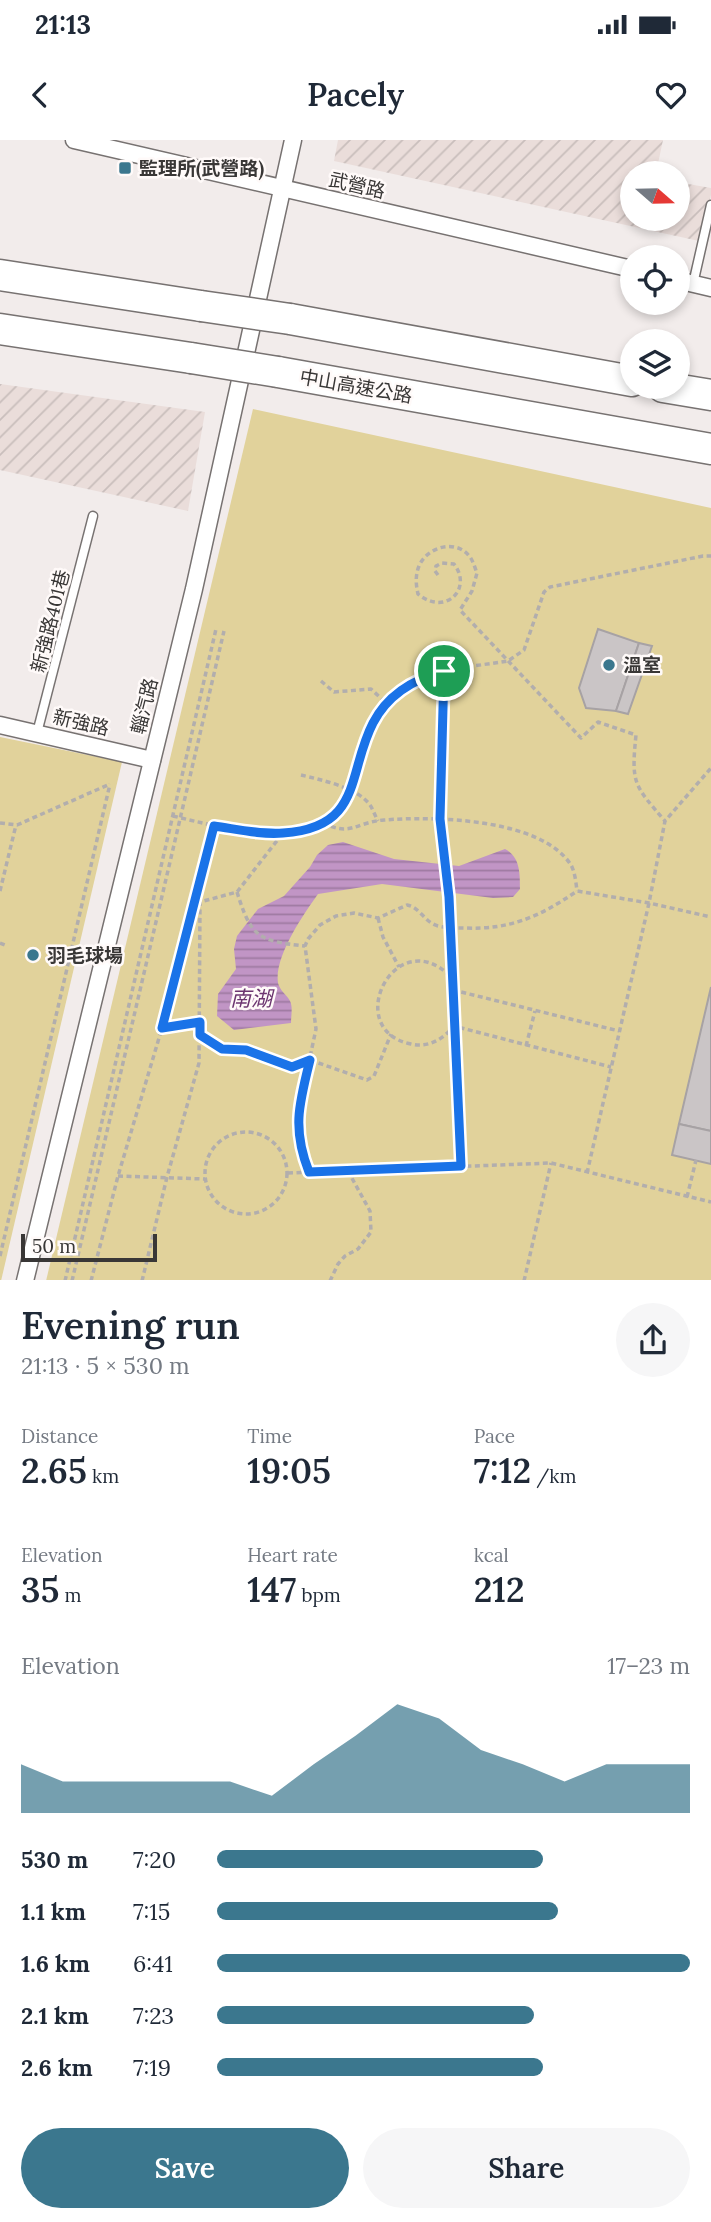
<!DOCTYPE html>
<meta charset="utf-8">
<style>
:root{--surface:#fff;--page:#f6f6f7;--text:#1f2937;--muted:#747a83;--accent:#3b778e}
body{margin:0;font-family:Lora,"Noto Sans TC",serif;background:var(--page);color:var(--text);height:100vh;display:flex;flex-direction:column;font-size:26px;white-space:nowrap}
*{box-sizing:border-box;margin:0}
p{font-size:23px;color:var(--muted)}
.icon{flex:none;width:38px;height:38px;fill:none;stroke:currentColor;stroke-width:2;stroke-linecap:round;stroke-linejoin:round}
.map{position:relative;height:1140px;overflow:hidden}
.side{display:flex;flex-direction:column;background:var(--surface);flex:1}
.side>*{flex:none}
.needle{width:46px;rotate:110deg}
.buttons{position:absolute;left:620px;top:21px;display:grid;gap:14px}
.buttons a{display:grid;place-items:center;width:70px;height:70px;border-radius:50%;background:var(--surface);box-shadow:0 4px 10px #0003;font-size:35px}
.scale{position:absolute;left:21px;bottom:18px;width:136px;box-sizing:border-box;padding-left:7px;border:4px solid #393736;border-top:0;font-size:19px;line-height:24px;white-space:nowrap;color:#393736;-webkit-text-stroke:5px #fffaf9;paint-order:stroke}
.pin{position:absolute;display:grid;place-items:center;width:60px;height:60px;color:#fff;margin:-30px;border:4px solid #fff;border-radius:50%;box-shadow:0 2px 7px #0007}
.round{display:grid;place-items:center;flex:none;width:74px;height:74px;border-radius:37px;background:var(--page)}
.head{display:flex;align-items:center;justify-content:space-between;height:119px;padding:0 21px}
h1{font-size:38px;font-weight:600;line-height:52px}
.stats{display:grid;grid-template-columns:repeat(3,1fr);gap:10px;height:119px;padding:7px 21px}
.stats div{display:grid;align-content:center}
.stats b{font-size:35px;font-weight:600}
.stats small{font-size:19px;font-weight:400}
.stats p{font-size:19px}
.chart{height:196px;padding:14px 21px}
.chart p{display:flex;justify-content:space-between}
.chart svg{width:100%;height:126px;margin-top:7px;fill:var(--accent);opacity:.7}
.button{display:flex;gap:14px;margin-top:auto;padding:14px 21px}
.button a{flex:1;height:80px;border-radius:42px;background:var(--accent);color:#fff;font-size:28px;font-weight:600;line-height:80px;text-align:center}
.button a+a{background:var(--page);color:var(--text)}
ul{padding:0 21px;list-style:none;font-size:23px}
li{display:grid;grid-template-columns:112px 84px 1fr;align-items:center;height:52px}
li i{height:18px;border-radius:9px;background:var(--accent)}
.status{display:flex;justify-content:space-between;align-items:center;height:49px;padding:0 35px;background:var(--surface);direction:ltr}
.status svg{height:19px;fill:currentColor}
header{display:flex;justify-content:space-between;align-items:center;height:91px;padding:0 21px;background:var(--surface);font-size:32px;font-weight:600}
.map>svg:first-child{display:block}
.industrial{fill:url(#industrial-furrows)}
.park{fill:#e1d29b}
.water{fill:url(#water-rules)}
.building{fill:#cac5c6;stroke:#a7a2a4;stroke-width:2}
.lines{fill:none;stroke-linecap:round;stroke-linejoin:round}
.lane-casing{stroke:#777271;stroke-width:11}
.street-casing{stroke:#777271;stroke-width:19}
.highway-casing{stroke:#777271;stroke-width:33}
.path{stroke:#b2aead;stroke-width:3.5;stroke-dasharray:5 3.5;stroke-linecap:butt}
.lane{stroke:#fff;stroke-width:8}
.street{stroke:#fff;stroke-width:16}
.highway{stroke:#fff;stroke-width:30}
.highway-bridge-casing{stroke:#777271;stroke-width:33;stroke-linecap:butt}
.highway-bridge{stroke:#fff;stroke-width:30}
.route-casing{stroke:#fff;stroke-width:14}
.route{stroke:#1a73e8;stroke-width:9}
.poi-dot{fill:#3b778e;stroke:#fffaf9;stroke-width:2.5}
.labels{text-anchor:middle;stroke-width:5;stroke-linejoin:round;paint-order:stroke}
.poi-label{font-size:19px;font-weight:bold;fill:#393736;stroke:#fffaf9;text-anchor:start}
.street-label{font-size:19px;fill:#393736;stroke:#fffaf9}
.water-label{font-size:21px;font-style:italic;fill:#6c3570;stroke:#fffaf9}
</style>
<div class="status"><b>21:13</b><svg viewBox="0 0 49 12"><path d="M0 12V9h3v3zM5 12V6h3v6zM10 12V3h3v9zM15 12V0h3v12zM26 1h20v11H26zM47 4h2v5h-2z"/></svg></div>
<header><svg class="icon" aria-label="back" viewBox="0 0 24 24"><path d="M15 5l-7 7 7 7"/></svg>Pacely<svg class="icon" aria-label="heart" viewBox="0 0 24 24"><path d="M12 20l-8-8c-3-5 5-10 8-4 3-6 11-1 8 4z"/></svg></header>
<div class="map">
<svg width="711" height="1141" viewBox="0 0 711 1141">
<defs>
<pattern id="industrial-furrows" width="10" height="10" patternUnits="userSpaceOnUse" patternTransform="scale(1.75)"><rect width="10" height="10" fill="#eaddda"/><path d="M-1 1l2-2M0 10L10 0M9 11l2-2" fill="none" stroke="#c9bebc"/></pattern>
<pattern id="water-rules" width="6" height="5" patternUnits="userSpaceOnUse" patternTransform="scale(1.75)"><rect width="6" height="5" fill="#c195c5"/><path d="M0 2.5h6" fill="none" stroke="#9e7aa1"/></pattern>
</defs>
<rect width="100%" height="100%" fill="#f2eceb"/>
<g class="industrial">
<polygon points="338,0 663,0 656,33 632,33 632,79 677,79 677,42 711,48 711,55 699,101 334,21"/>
<polygon points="0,244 205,272 188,371 0,330"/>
</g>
<g class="park">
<polygon points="253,269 711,368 711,1140 46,1141"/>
<polygon points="0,597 122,622 1,1141 0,1140"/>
</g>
<path class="water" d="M343,702L394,719L459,726L505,709C520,717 520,733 520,749L513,757L493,758L382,744L318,754C303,775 274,817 278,843C280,851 287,855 290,861C293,867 291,876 291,883L234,890L217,876L218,854L236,829L234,809L237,796L258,769L284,756L310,727L317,715L328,705Z"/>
<g class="building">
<polygon points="598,489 639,503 616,571 586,568 579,548"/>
<polygon points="639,503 652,506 628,574 616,571"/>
<polygon points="711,847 711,991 679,984"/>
<polygon points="679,984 711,991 711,1024 672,1015"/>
</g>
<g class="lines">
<g class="lane-casing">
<g id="lane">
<polyline points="693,144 711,65"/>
<polyline points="37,593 93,376"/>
</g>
</g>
<g class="street-casing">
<g id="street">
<polyline points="74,0 632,129"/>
<polyline points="677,140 711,148"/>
<polyline points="0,585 152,620"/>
<polyline points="25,1141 194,449 293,0"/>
</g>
</g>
<g class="highway-casing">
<g id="highway">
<polyline points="0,135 201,166"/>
<polyline points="290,179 632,241"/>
<polyline points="0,189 191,218"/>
<polyline points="278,232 711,309"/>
<polyline points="663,247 711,255"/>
</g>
</g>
<g class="path">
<path d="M438,435L435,431L436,426L442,423L454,424C473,448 446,477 418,454C416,445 415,436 419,426C427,407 456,398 470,417C473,421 475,428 477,433L472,451L460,470L581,598L598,582L636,595C631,644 634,645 665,681"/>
<polyline points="444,531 440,679 449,757 461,1026"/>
<polyline points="321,541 334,552 371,549 386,563"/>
<path d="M301,635C321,640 357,647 370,665C373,669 375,676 378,681"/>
<path d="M173,676C223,688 314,713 348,659C355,647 357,631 361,618C370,592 377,567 400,550C431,528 472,527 508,521L524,510L544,452L550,447L703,416H711"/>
<polyline points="0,683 17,685 110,644"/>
<path d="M323,683C351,697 356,682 384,680C433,676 541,678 571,725C575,732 576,743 577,751"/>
<polyline points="0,751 16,685"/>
<path d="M237,752C251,797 258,801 305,806"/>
<polyline points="378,778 383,797 399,827"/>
<polyline points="0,803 5,805"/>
<path d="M450,836C395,782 341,890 411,904C429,908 443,899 454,886L611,927"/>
<polyline points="453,850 619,891"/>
<polyline points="164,888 199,882"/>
<polyline points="200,895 222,909 246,910 292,927 310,920 367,940 374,936 391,894"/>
<polyline points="526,906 535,871"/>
<circle cx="246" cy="1033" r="41"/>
<path d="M309,1032L299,1007L298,982L303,950L316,889L305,806L308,799L320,785L336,776L354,773L378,778L407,765C420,767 424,782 438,786C447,788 456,788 465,788C510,790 541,776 577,751L649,763L711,777"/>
<polyline points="288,1033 551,1023 711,1062"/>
<polyline points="587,1033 649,763 665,681 711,628"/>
<polyline points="118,1036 205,1039"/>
<polyline points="687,1057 696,1020"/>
<polyline points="0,1116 110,644"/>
<polyline points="65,1141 216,489"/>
<polyline points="72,1141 224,491"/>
<polyline points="91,1141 118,1036 162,888 214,686"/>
<polyline points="142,1141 167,1037 199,923 200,762 237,752 283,693"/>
<polyline points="330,1141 338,1124 345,1116 358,1109 371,1092 370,1071 348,1031"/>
<polyline points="524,1141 551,1023"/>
</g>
<use href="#lane" class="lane"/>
<use href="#street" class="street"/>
<use href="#highway" class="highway"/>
<g class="highway-bridge-casing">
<g id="highway-bridge">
<polyline points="201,166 290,179"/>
<polyline points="191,218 278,232"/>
</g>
</g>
<use href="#highway-bridge" class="highway-bridge"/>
</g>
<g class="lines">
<g class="route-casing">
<path id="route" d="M444,531L440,679L449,757L461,1026L309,1032C292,989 299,964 310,920L292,927L246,910L222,909L200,895V882L162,888L214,686C236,689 261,695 283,693C363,688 347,633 373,583C388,554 414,539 444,531Z"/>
</g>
<use href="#route" class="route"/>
</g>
<g class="poi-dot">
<rect x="118" y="21" width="14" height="14" rx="3.5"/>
<circle cx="609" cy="525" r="7"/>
<circle cx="33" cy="815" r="7"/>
</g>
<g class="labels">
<g class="poi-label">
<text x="139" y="35">監理所(武營路)</text>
<text x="623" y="532">溫室</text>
<text x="47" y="822">羽毛球場</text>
</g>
<g class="street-label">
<text transform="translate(357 45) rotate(13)" y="7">武營路</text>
<text transform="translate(356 246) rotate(10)" y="7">中山高速公路</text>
<text transform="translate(50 481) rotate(-76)" y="7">新強路401巷</text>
<text transform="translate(144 566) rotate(-76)" y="7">輜汽路</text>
<text transform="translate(81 582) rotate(13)" y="7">新強路</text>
</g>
<g class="water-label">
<text x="251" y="866">南湖</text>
</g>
</g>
</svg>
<div class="buttons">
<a><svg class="needle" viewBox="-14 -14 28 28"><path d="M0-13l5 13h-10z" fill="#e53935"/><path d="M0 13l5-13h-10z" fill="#747a83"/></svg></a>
<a><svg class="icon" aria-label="locate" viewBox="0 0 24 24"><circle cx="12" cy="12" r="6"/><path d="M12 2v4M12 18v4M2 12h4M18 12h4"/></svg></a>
<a><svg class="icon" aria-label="layers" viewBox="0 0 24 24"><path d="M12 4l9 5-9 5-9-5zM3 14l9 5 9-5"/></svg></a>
</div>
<div class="scale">50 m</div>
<div class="pin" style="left:444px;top:531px;background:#1e9e55"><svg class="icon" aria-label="arrive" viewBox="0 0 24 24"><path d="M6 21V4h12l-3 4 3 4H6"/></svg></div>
</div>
<section class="side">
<div class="head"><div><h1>Evening run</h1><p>21:13 · 5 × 530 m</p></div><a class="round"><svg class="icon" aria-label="share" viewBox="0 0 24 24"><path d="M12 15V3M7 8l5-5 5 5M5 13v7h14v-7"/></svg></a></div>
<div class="stats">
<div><p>Distance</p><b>2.65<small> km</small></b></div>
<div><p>Time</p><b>19:05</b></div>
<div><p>Pace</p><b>7:12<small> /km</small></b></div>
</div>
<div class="stats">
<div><p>Elevation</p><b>35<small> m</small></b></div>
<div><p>Heart rate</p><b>147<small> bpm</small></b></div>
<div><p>kcal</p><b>212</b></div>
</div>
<div class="chart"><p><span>Elevation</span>17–23 m</p>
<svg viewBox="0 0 160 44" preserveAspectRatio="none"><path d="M0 44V27L10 33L20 33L30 33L40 33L50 33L60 38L70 27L80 17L90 6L100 11L110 22L120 27L130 33L140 27L150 27L160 27V44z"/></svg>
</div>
<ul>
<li><b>530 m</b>7:20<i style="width:69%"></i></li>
<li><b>1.1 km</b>7:15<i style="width:72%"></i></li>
<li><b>1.6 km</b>6:41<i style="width:100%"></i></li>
<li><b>2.1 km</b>7:23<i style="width:67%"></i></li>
<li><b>2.6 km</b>7:19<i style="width:69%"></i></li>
</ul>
<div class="button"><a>Save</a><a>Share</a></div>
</section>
